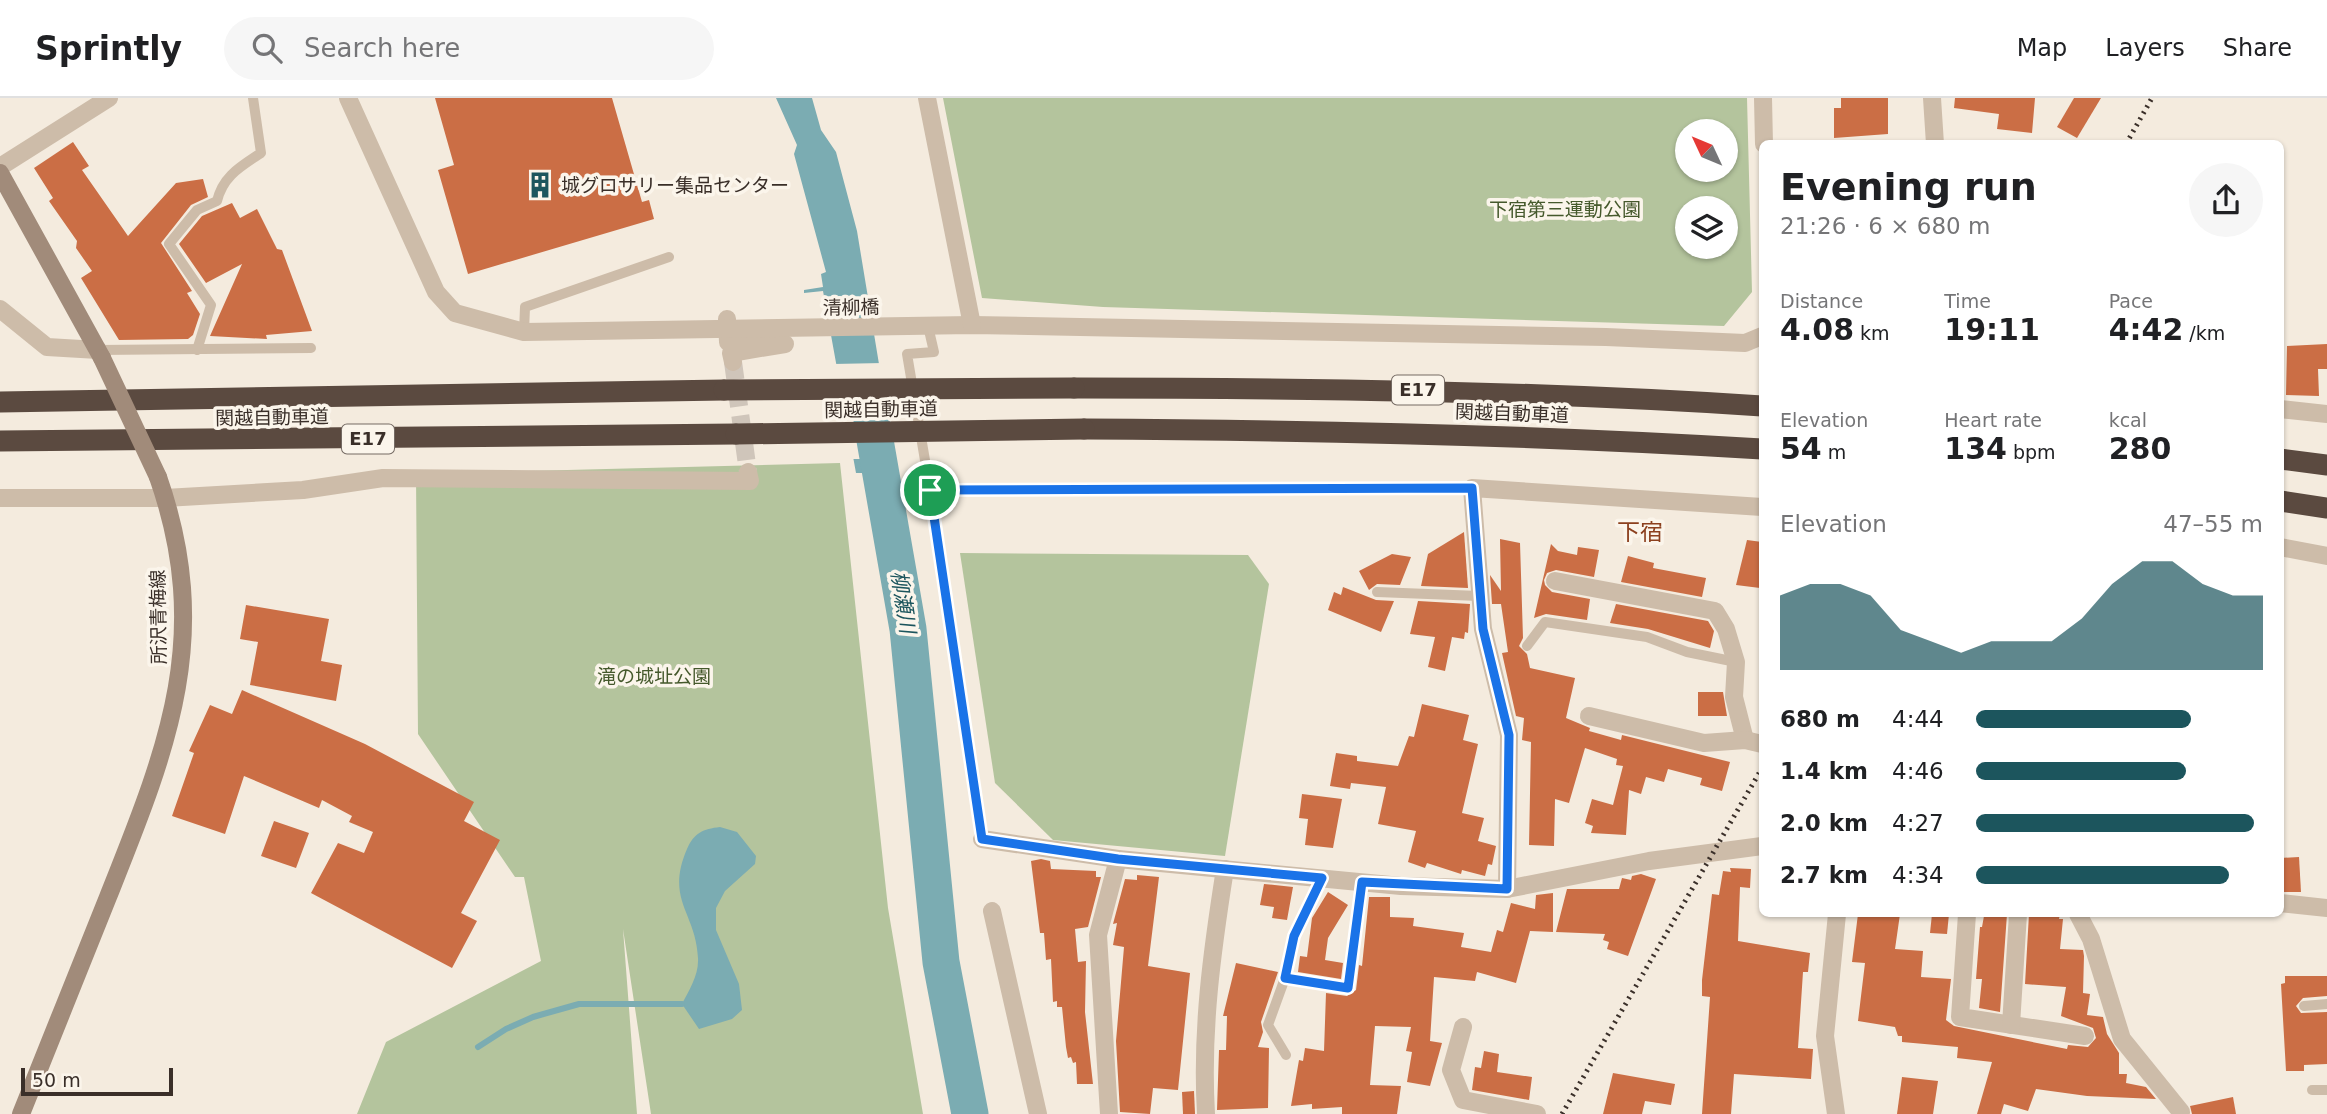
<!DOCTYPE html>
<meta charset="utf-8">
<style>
:root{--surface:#fff;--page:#f6f6f6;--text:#202124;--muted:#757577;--line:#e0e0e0;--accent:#1c555d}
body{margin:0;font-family:"DejaVu Sans","Noto Sans JP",sans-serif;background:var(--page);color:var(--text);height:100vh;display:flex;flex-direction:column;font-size:26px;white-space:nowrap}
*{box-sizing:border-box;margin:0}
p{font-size:23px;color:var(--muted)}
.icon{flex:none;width:38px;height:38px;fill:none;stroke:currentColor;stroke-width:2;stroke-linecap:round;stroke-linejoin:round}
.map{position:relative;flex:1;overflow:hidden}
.details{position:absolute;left:1759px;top:42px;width:525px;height:777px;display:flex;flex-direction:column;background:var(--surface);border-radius:10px;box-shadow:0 2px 5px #0004}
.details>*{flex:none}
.needle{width:46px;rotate:314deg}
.tools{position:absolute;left:1675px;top:21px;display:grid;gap:14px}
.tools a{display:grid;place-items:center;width:63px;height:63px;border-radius:50%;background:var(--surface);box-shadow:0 2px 5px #0004;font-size:35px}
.scale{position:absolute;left:21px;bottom:18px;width:152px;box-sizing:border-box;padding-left:7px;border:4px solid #3a2f29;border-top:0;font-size:19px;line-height:24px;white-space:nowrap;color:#3a2f29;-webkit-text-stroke:5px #fbf5eb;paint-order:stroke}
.pin{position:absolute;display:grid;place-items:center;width:60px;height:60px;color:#fff;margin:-30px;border:4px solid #fff;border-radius:50%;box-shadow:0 2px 7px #0007}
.round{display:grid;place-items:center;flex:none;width:74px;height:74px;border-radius:37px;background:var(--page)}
.overview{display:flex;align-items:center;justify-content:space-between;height:119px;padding:0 21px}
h1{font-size:38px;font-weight:700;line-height:52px}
.stats{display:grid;grid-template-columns:repeat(3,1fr);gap:10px;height:119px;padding:7px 21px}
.stats div{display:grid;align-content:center}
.stats b{font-size:30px;font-weight:700}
.stats small{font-size:19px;font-weight:400}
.stats p{font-size:19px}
.chart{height:196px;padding:14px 21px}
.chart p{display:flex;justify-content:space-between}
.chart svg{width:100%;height:126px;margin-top:7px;fill:var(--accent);opacity:.7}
ul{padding:0 21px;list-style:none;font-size:23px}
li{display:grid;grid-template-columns:112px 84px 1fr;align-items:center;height:52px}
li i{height:18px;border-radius:9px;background:var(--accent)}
header{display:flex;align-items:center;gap:42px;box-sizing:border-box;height:98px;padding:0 35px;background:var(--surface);border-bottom:2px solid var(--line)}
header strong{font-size:33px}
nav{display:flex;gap:38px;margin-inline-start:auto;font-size:24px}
.search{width:490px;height:63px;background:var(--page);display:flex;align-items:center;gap:18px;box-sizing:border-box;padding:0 24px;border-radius:38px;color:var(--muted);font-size:26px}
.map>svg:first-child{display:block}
.green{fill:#b4c49d;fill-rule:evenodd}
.water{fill:#7bacb2}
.pier{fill:#f4ebde}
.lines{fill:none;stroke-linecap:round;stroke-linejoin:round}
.stream{stroke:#7bacb2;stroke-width:6}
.river{stroke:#7bacb2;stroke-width:37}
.building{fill:#cb6e45}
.minor-tunnel{stroke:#cfc5ba;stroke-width:18;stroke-dasharray:18 9;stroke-linecap:butt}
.service{stroke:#cdbca9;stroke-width:10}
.minor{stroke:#cdbca9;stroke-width:18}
.tertiary{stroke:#cdbca9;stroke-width:18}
.secondary{stroke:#a18b7a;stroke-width:18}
.motorway{stroke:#5b4a40;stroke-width:21}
.rail{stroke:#3a2f29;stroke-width:5;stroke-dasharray:2 5;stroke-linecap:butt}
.secondary-bridge{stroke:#a18b7a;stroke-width:18}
.motorway-bridge{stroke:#5b4a40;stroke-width:21}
.route-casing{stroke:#fff;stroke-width:14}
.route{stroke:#1a73e8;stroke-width:9}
.labels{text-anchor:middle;stroke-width:7;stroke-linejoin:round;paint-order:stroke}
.shield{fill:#fbf5eb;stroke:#746a63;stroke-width:2}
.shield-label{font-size:18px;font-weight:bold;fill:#3a2f29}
.poi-label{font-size:19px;fill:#3a2f29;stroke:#fbf5eb;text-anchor:start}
.park-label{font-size:19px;fill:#45592c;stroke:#fbf5eb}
.street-label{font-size:19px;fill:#3a2f29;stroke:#fbf5eb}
.water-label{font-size:21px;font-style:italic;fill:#1c555d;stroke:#fbf5eb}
.quarter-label{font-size:23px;fill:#8c401e;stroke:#fbf5eb}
</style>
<header>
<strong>Sprintly</strong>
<div class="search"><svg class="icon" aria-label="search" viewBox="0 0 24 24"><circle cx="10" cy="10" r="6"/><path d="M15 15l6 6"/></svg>Search here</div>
<nav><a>Map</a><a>Layers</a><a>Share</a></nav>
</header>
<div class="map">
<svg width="2327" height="1016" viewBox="0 0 2327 1016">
<rect width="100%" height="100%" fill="#f4ebde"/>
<g class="green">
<path d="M943,0H1747L1752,194L1724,228L1103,209L982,200ZM1687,33H1726V72H1687ZM1687,110H1726V149H1687Z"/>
<polygon points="840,365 888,810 923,1016 651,1016 623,831 637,1016 357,1016 386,944 541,863 524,779 515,779 418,636 416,376"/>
<polygon points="960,455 1248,457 1269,486 1225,758 1053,742 995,685"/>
</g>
<g class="water">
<polygon points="776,0 812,0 821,32 836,54 857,133 897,375 856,375 823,193 804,195 804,192 823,189 821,176 826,174 794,56 797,47"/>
<path d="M720,729L737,734L756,758L755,766L725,793L716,810V832L739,886L742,912L732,921L699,931L682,906C689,892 699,877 698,860C696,814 665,802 687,751C694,735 703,731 720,729Z"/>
</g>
<polygon class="pier" points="883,265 899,361 850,361 833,266"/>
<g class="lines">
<polyline class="stream" points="478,949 506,931 533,919 579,906 682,906"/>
<polyline class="river" points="872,325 908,531 941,864 970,1016"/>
</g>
<g class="building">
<polygon points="435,0 612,0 642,104 649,102 654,121 468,176 438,72 454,67"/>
<polygon points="1841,0 1888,0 1888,36 1834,40 1834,10 1841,10"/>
<polygon points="1955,0 2035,0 2032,35 1997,31 1999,16 1954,10"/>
<polygon points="2074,0 2101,0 2077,40 2057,29"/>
<polygon points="73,44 89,68 82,72 128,138 176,85 203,81 208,99 191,107 161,145 192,193 187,195 200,216 193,237 188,241 119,242 81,180 92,173 76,150 77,143 49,103 53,100 34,70"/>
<polygon points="232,105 240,120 257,111 277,151 282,152 312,233 266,237 267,241 210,238 242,166 206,185 179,146 202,118"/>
<polygon points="2327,246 2327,271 2318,271 2319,298 2286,297 2287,248"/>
<polygon points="1464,434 1468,490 1421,488 1428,456"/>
<polygon points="1500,441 1520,445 1523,540 1519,548 1527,556 1530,570 1575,580 1566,620 1590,630 1589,633 1621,642 1622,637 1730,664 1722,693 1700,687 1702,680 1668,671 1664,684 1646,679 1641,696 1629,692 1626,737 1591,735 1593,728 1585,725 1592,701 1613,707 1623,668 1616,667 1617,661 1585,650 1569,705 1555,701 1554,748 1529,747 1531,644 1522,642 1524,620 1516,618 1502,555 1508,554 1501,506 1492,506 1490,477 1501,493"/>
<polygon points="1747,442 1762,444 1760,490 1736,487"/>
<polygon points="1551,446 1558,453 1577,457 1578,449 1599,452 1594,479 1556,472 1547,475 1544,482 1545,487 1552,494 1590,501 1587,522 1546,516 1534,520"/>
<polygon points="1392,456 1411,459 1400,487 1377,486 1369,492 1359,473"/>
<polygon points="1628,458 1654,465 1653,470 1706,480 1702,499 1621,484"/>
<polygon points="1343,489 1376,502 1394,503 1381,534 1328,512 1334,494 1341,497"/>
<polygon points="1418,503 1470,506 1468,535 1465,534 1464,541 1452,539 1445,573 1428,569 1435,539 1410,536"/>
<polygon points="1616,506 1708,523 1714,533 1710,550 1648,531 1610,525"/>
<polygon points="246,507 329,521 321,563 342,567 336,603 250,587 258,544 240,541"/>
<polygon points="242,592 365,646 474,704 464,723 500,742 461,815 477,823 452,870 311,795 338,745 364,755 373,734 349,724 352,718 322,702 319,710 244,678 225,736 172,718 194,655 189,653 210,607 232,616"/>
<polygon points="1698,594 1723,594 1727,618 1698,618"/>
<polygon points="1422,606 1469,617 1463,642 1478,646 1462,715 1484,720 1478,743 1496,748 1492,767 1488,766 1485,778 1462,772 1461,776 1427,765 1425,770 1408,764 1416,733 1378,726 1386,689 1351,685 1350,691 1330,688 1336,655 1357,658 1357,663 1398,668 1409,638 1414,639"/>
<polygon points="1302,696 1342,701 1333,750 1305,747 1308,721 1299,720"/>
<polygon points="274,723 309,735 296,770 261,758"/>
<polygon points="2299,759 2301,794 2280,794 2280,760"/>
<polygon points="1041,761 1050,763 1051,771 1096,773 1096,779 1101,779 1088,829 1075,831 1078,864 1086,863 1085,914 1093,986 1077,986 1076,964 1073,965 1071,959 1068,960 1066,949 1062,909 1057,909 1057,903 1053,904 1051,861 1046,862 1044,835 1040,835 1031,763"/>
<polygon points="1730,770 1751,771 1750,790 1740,789 1738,843 1810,855 1808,874 1803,874 1798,950 1813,951 1811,981 1734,976 1731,1016 1702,1016 1710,899 1702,898 1702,882 1712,796 1719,797 1723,773 1731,774"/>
<polygon points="1641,776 1656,781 1628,858 1607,851 1609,844 1603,842 1605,836 1556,834 1567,791 1619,791 1622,780 1631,782 1632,778"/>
<polygon points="1137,777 1159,779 1148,868 1190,875 1178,992 1153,990 1150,1016 1120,1014 1116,943 1124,849 1113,847 1117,825 1113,826 1125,781 1137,782"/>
<polygon points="1264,786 1293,789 1287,822 1272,820 1274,809 1260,807"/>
<polygon points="1328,794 1348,807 1328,840 1325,862 1343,865 1341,881 1298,874 1300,858 1307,859 1312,820"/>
<polygon points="1553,795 1553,834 1530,833 1516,885 1477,874 1475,883 1434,879 1430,943 1442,945 1430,988 1407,984 1412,954 1406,953 1411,929 1375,928 1370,987 1401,988 1397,1016 1342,1016 1342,1009 1312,1011 1312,1006 1291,1008 1299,962 1303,963 1305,950 1324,953 1326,895 1347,898 1356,892 1359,867 1362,868 1369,799 1390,799 1390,819 1414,820 1413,828 1464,835 1461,849 1491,854 1497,832 1503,834 1511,805 1535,811 1536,797"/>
<polygon points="1858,816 1900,816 1895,851 1923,853 1921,879 1951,881 1946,922 1954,928 2067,951 2068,947 2088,949 2096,940 2093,930 2061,918 2066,889 2025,886 2029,816 2060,816 2059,821 2063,821 2060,851 2083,852 2084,858 2083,895 2090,896 2087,917 2103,919 2107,936 2119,955 2119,976 2127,976 2126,985 2146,989 2156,1001 2087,998 2036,991 2028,1013 2004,1006 2001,1016 1977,1016 1992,964 1957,960 1958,949 1902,944 1902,938 1898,938 1895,929 1858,923 1865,865 1852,864"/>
<polygon points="1932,816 1949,816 1947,836 1930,835"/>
<polygon points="1996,816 2007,816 2000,914 1979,910 1982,881 1976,881 1980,829 1982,829 1984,818 1996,819"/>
<polygon points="1236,865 1278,874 1261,924 1263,934 1258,949 1269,950 1268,1010 1217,1012 1219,952 1226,952 1227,918 1223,918"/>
<polygon points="2285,878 2327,878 2327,898 2303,900 2296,908 2301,915 2327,914 2327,966 2304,967 2304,973 2286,973 2281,886 2285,885"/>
<polygon points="1484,953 1499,956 1497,974 1532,979 1529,1002 1472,992 1475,969 1481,970"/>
<polygon points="1613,975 1675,986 1671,1007 1645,1003 1642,1016 1603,1016"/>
<polygon points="1902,979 1938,983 1933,1016 1897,1016"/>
<polygon points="1194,993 1195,1016 1183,1016 1182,994"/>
<polygon points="2233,999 2236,1016 2192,1016 2190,1008"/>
</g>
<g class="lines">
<polyline class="minor-tunnel" points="733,264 748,374"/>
<g class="service">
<polyline points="928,228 934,254 907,256 939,445 982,741"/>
<polyline points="524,234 525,209 669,159"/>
<polyline points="98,252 311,250"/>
<path d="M197,252L211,207L169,146L197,112L217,103C223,78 240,69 261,55L253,0"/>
<polyline points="930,392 1472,390"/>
<polyline points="1377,494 1479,498"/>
<polyline points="1527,548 1545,524 1647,539 1687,554 1736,564"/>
<polyline points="1285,880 1348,890 1362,784"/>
<polyline points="2304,908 2327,906"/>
<polyline points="1286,957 1268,927 1285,880 1294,838 1322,781"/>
<polyline points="2312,992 2327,992"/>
</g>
<g class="minor">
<polyline points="1932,0 1935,46"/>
<polyline points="0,211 47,249 98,252"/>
<polyline points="727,221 728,244 785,246 731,255 733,264"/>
<polyline points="2280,311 2327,316"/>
<polyline points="0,400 165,400 303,392 383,380 750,383 748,374"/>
<polyline points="2280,449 2327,458"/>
<polyline points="1555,483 1715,513 1726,531 1736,564 1734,599 1745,642"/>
<polyline points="1589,618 1704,645 1745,642 1762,646"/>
<polyline points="982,741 1118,761 1401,788 1507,791 1649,763 1762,748"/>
<polyline points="1507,791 1509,637 1483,531 1472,390 1762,409"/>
<polyline points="2280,805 2327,810"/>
<polyline points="992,813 1038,1016"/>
<polyline points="1967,816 1960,919 2085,938"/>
<polyline points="2078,816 2091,841 2122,941 2181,1014"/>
<polyline points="2011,927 2018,816"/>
<polyline points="1463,929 1451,972 1463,1002 1537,1016"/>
<polyline points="1109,1016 1098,837 1118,761"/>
<path d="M1206,1016C1201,933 1212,853 1225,771"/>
<polyline points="1836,1016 1825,938 1837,816"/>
</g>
<g class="tertiary">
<polyline points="348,0 436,194 455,215 524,234 972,227 1606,239 1745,245 1762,238"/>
<polyline points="927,0 972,227"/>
<polyline points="1763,0 1764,46"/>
<polyline points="0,69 109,0"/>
</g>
<g class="secondary">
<polyline points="0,75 102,260"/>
<path d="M21,1016C50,944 79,871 108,799C167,651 214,539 158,379"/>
</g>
<g class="motorway">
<path d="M1074,290C1304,290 1533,293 1762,308"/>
<polyline points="0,304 724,292"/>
<path d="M1084,331C1311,332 1536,337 1762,351"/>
<polyline points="0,343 736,336"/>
<polyline points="2280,361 2327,367"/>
<polyline points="2280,403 2327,410"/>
</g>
<g class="rail">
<polyline points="2126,46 2152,0"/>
<polyline points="1562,1016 1762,670"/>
</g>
<polyline class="secondary-bridge" points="102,260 158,379"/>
<g class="motorway-bridge">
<polyline points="724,292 1074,290"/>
<polyline points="736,336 1084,331"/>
</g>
</g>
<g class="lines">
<g class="route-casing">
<polygon id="route" points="1472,390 1483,531 1509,637 1507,791 1362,784 1348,890 1285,880 1294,838 1322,780 1118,761 982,741 930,392"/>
</g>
<use href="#route" class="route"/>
</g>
<defs>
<g id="building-bare" transform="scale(2.1)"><path d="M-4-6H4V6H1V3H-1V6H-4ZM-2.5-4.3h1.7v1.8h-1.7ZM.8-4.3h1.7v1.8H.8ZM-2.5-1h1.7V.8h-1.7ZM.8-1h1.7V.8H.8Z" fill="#1c555d" stroke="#fbf5eb" stroke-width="2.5" paint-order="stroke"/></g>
</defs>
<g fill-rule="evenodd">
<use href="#building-bare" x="540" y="87"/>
</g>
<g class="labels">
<g class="shield">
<rect x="1392" y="277.5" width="52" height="29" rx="5"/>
<rect x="342" y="326.5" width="52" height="29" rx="5"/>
</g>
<g class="shield-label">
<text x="1418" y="298">E17</text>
<text x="368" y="347">E17</text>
</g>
<g class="poi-label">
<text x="561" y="94">城グロサリー集品センター</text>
</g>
<g class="park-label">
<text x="1565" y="118">下宿第三運動公園</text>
<text x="654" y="585">滝の城址公園</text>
</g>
<g class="street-label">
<text transform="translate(851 209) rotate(-1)" y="7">清柳橋</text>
<text transform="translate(881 311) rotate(-1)" y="7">関越自動車道</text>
<text transform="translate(1512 315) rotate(2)" y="7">関越自動車道</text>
<text transform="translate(272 319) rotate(-1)" y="7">関越自動車道</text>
<text transform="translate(158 519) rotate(-91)" y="7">所沢青梅線</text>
</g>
<g class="water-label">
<text transform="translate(903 504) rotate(81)" y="7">柳瀬川</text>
</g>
<g class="quarter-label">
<text x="1640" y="442">下宿</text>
</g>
</g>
</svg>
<div class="tools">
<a><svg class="needle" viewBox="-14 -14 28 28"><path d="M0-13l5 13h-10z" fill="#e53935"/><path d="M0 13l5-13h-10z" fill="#757577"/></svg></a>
<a><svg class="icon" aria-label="layers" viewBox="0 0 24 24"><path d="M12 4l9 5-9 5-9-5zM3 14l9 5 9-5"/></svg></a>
</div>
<div class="scale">50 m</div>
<div class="pin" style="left:930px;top:392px;background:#1e9e55"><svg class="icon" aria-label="arrive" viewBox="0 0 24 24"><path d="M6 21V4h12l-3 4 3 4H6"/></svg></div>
<section class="details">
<div class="overview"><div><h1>Evening run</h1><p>21:26 · 6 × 680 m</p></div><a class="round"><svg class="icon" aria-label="share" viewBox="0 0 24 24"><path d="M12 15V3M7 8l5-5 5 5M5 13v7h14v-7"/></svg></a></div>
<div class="stats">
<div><p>Distance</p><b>4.08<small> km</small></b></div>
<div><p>Time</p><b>19:11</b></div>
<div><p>Pace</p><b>4:42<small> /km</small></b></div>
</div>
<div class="stats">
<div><p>Elevation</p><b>54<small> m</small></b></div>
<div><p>Heart rate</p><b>134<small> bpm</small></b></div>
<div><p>kcal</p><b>280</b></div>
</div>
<div class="chart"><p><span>Elevation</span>47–55 m</p>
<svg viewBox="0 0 160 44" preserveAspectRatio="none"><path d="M0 44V18L10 14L20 14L30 18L40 30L50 34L60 38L70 34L80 34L90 34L100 26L110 14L120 6L130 6L140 14L150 18L160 18V44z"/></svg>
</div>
<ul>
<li><b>680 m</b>4:44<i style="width:75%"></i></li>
<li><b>1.4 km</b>4:46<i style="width:73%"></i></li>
<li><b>2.0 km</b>4:27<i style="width:97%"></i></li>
<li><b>2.7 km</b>4:34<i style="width:88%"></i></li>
</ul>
</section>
</div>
